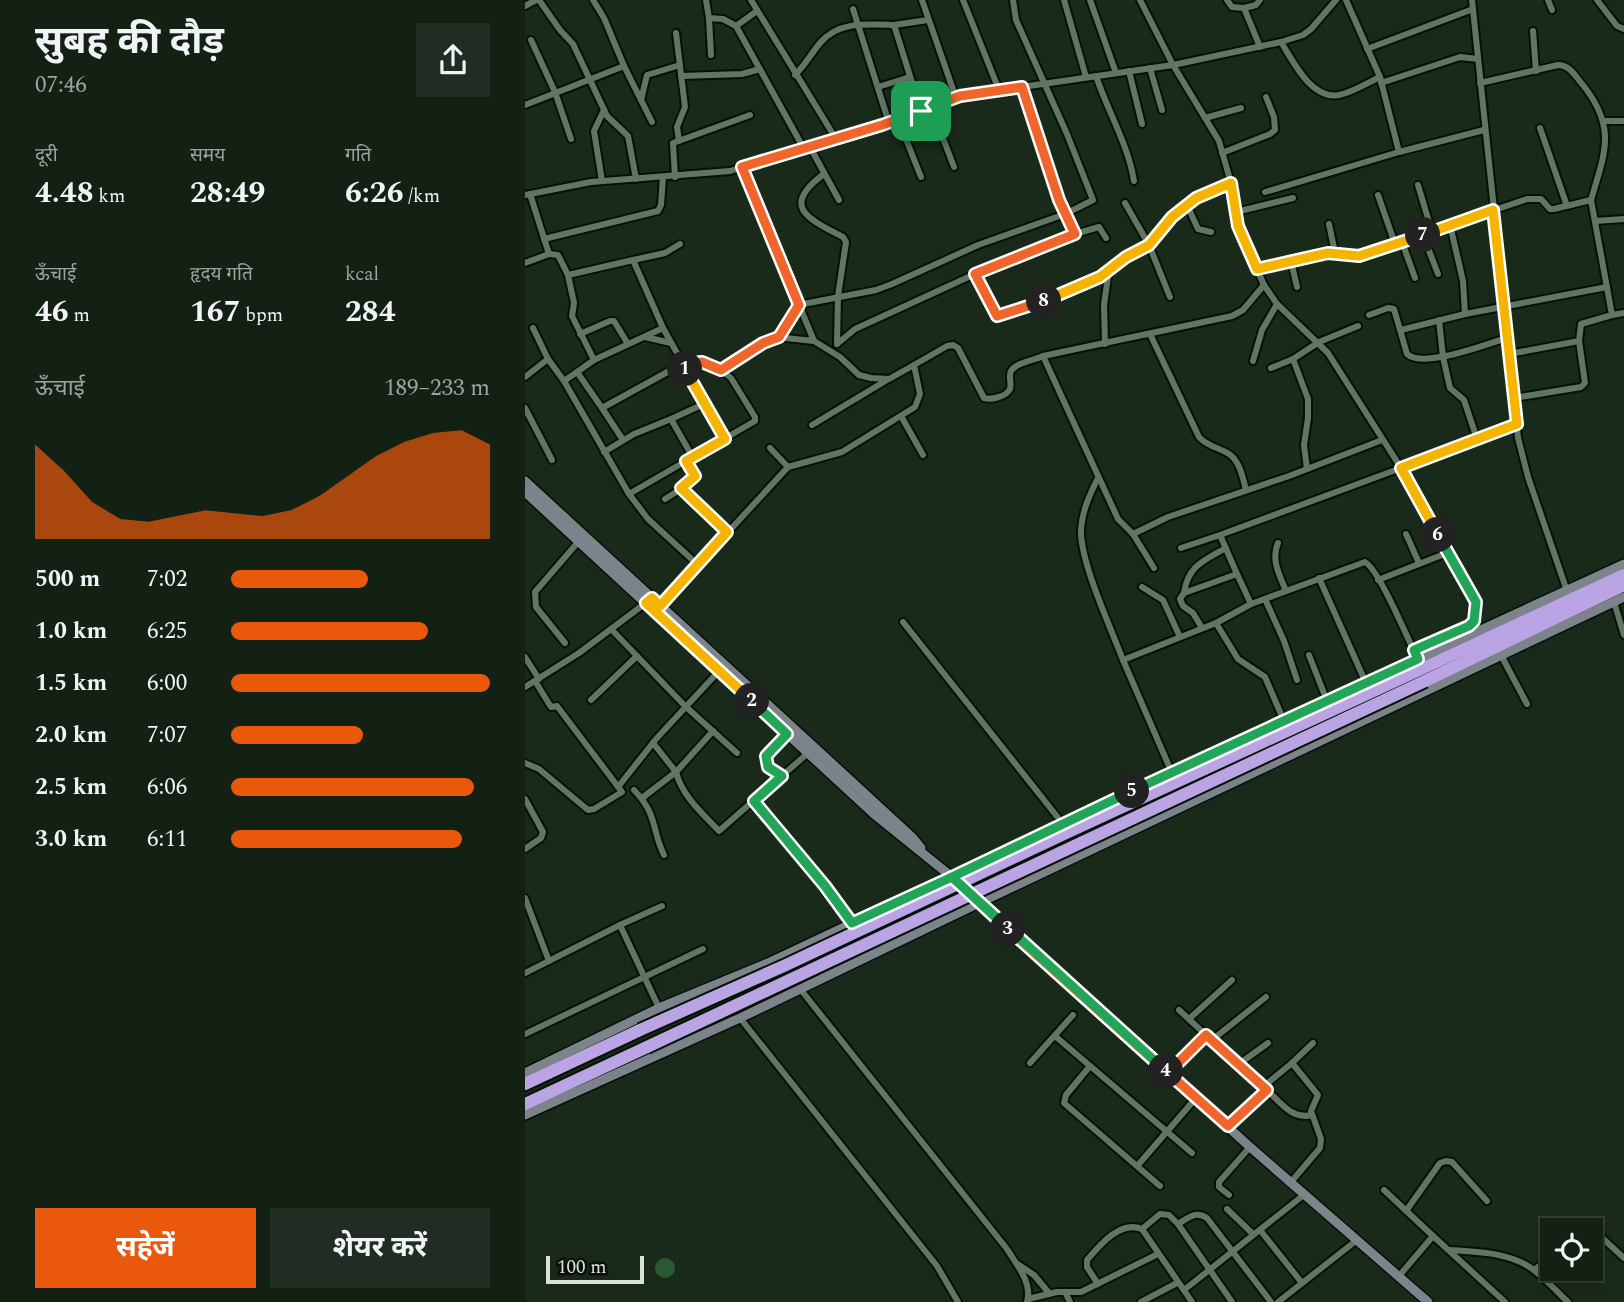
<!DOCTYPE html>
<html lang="hi">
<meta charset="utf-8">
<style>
:root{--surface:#132014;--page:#202d22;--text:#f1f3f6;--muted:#9da3a0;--line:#323e34;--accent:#ea580c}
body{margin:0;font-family:Spectral,"Noto Sans Devanagari",serif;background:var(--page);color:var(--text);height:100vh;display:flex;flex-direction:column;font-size:26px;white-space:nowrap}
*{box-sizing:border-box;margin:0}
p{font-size:23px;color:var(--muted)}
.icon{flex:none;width:38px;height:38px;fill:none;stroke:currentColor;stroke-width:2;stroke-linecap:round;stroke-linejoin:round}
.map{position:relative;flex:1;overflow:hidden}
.side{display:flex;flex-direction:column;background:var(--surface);width:525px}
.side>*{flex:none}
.buttons{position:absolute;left:1015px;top:1218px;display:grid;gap:14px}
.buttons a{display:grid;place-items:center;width:63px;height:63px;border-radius:0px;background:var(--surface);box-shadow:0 4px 10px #0003,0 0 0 2px var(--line);font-size:35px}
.scale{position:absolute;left:21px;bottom:18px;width:98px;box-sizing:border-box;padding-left:7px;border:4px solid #d9e3da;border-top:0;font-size:19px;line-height:24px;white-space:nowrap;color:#d9e3da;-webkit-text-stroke:5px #09100a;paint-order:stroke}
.pin{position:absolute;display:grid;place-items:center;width:60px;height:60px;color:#fff;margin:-30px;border-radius:14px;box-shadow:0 4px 10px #0006}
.km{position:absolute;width:35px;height:35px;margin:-18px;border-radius:50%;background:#222;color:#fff;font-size:19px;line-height:35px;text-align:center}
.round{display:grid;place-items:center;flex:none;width:74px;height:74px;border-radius:0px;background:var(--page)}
.overview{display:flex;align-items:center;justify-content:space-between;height:119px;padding:0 35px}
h1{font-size:38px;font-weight:700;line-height:52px}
.stats{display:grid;grid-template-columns:repeat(3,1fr);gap:10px;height:119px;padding:7px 35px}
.stats div{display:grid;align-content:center}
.stats b{font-size:30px;font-weight:700}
.stats small{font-size:19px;font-weight:400}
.stats p{font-size:19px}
.chart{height:196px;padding:14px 35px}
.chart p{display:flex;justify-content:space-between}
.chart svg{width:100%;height:126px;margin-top:7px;fill:var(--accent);opacity:.7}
.cta{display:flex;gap:14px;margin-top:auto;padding:14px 35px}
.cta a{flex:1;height:80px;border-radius:0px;background:var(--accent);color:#fff;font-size:28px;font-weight:700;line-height:80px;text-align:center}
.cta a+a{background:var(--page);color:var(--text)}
ul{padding:0 35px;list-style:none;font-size:23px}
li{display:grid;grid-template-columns:112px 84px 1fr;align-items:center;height:52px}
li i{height:18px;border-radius:9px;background:var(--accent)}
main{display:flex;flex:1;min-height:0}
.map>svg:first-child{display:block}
.green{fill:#2b5732}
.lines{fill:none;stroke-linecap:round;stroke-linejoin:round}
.street-casing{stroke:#041206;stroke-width:10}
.secondary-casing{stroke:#041206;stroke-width:12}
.highway-casing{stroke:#041206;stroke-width:16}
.street{stroke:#627564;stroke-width:6}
.secondary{stroke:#7c838a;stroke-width:9}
.highway{stroke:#baa4e4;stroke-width:12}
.highway-bridge-casing{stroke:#041206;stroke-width:16;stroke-linecap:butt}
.highway-bridge{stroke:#baa4e4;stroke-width:12}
.split-1-casing{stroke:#fff;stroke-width:14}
.split-2-casing{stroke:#fff;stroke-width:14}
.split-3-casing{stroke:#fff;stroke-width:14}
.split-4-casing{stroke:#fff;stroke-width:14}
.split-5-casing{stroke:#fff;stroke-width:14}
.split-6-casing{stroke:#fff;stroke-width:14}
.split-7-casing{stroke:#fff;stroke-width:14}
.split-8-casing{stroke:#fff;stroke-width:14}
.split-9-casing{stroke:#fff;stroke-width:14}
.split-1{stroke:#f0652b;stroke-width:9}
.split-2{stroke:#f5b400;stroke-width:9}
.split-3{stroke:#22a559;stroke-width:9}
.split-4{stroke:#f0652b;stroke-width:9}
.split-5{stroke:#22a559;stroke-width:9}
.split-6{stroke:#22a559;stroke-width:9}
.split-7{stroke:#f5b400;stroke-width:9}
.split-8{stroke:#f5b400;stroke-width:9}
.split-9{stroke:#f0652b;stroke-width:9}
</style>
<main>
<section class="side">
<div class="overview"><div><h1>सुबह की दौड़</h1><p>07:46</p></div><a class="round"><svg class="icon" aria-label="share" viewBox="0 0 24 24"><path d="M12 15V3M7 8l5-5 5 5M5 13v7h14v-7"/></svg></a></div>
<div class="stats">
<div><p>दूरी</p><b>4.48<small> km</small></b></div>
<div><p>समय</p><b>28:49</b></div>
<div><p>गति</p><b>6:26<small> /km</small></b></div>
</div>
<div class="stats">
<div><p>ऊँचाई</p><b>46<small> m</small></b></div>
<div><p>हृदय गति</p><b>167<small> bpm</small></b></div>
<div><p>kcal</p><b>284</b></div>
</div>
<div class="chart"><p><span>ऊँचाई</span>189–233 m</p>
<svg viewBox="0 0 160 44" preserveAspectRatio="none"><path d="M0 44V11L10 20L20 31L30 37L40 38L50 36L60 34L70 35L80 36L90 34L100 29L110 22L120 15L130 10L140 7L150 6L160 11V44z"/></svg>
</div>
<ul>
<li><b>500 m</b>7:02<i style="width:53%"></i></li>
<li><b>1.0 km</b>6:25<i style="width:76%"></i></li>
<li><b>1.5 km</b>6:00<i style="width:100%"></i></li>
<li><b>2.0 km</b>7:07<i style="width:51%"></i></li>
<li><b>2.5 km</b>6:06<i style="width:94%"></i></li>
<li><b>3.0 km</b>6:11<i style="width:89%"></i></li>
</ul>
<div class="cta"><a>सहेजें</a><a>शेयर करें</a></div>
</section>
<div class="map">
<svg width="1099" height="1302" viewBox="0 0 1099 1302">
<rect width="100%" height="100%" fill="#192a1b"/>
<circle class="green" cx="140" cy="1268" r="10"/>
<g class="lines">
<g class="street-casing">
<g id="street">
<polyline points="14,0 35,30 48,44 82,116 103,136 111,179"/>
<polyline points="68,0 79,18 99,66"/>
<polyline points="181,0 184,18 198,19 211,26"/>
<polyline points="226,0 311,139"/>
<polyline points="397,0 431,98"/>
<polyline points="438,0 474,90"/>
<polyline points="539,0 561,77"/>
<polyline points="565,0 591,73"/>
<polyline points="615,0 648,65 694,141 706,183 713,226 739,285 752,304 803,353 876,468 991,424"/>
<polyline points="702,0 707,7 719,8 735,47"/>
<polyline points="947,0 993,438 1003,477 1042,591"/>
<polyline points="1023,0 1027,10"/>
<polyline points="1072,0 1092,26 1099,29"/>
<polyline points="0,6 11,0"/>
<polyline points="719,8 731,5 735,0"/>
<polyline points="328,9 364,123"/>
<polyline points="232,11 211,26 279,149"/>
<polyline points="184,18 186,55"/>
<polyline points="369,25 403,20"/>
<polyline points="1008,31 1011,71"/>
<polyline points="151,33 160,107 152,127 154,141"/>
<polyline points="6,40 30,92 46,139"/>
<path d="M756,42C768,61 786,100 814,95C828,92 842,83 855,77"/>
<polyline points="842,49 948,9"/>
<polyline points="625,68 637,110"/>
<polyline points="604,71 617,124"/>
<path d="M270,75C280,65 286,54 295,43C313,21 342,24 369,25L396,111"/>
<polyline points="156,76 217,74 235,69"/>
<path d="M571,76C583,112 603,144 609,181"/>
<polyline points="856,83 935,57 953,59"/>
<path d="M955,83L1033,65C1045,65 1050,76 1058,85C1092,128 1080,152 1066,200"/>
<polyline points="353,87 385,77"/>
<polyline points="497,87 534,200 550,234 450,274 472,316 519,301 575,277 601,257 624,245 645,297"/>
<polyline points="116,100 122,75 155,65"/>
<polyline points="0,105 99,66 127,122"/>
<polyline points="406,107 429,167"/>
<polyline points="680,118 716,108"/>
<polyline points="373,119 396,177"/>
<polyline points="1079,121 1099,121"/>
<polyline points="1015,128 1042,206"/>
<polyline points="285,147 314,200"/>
<polyline points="874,152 959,130"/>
<polyline points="697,153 745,134 750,130 749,117 741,97"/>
<polyline points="217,167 289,341 315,357 334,375 346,378 364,379 389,365"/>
<path d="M299,174C254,207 284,219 318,237L321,242L313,296L312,344"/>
<polyline points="150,177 148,143 225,115"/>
<polyline points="77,181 69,131 79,110"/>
<polyline points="893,185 907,232"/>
<polyline points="740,192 874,152 855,77 821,0"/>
<polyline points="0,195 66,182 205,171 357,125 435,96 648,65 756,42 778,35 786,29 811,0"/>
<polyline points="853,195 870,244"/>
<path d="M600,203L624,245C653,210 664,201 706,183"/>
<polyline points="662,205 673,229 686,232"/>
<polyline points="711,212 768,198"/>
<polyline points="1070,221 1099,219"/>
<polyline points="804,224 810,253"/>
<polyline points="925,225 938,281 940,314"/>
<polyline points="550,234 574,227 581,238"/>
<polyline points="898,235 913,274"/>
<polyline points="19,239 133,211 136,205 138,177"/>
<polyline points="877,242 890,278"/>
<polyline points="24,254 33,255 43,275 108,260 138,328"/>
<polyline points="108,260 140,253 155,244"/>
<polyline points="766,261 772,287"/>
<polyline points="0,263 24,254 5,194"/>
<polyline points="732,269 803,253 834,256 1002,199 1016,199 1025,209 1029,209 1066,200 1087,315 1056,324 1054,341 984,354"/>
<polyline points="43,275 49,303 47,316 69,360"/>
<path d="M844,315L863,308L869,309L882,354C898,369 961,344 982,338"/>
<polyline points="1087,315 1099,313"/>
<polyline points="914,320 918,357 925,388 939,400 952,439"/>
<polyline points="8,328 23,359"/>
<polyline points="876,330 940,314 1082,287"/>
<polyline points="55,334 85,321 89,321 103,344"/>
<path d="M625,334L674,437C683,447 693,447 704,454C715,461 718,479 721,490"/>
<polyline points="120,337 146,343"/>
<polyline points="254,337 273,305 351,290 367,284 453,245 540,214 568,200 542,134 491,20 488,0"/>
<polyline points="312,344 330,329 450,274"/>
<polyline points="580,344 579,305 584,269"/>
<polyline points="518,356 593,519 608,534 629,568"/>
<polyline points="768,359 783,399 783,418 779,445 782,469"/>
<polyline points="728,361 737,330 752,304"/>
<polyline points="746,368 768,359 794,342 833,326"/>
<polyline points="196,370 251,337 289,341"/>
<polyline points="52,372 69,360 138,328 200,439"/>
<polyline points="0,377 23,359 39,381 52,372 77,408 157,364 177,362 196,370 206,378 230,417 230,421 104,494 39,381"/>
<polyline points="989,398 1056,387 1060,383 1054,341"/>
<polyline points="0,408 27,460"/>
<polyline points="77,408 98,440"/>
<polyline points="376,416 398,455"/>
<polyline points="287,425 362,380"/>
<polyline points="245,448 263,467"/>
<polyline points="79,452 109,434 146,419"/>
<polyline points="167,456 146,419 181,403"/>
<polyline points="161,461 170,476 156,489 202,532"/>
<path d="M573,478C565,494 557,511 556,530C555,562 586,628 598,660"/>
<polyline points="104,494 123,519 172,564"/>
<polyline points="140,499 156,489"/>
<polyline points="608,534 643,517 764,476 857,440"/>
<polyline points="881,534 894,563"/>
<path d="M753,543C746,560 754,574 761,591"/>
<polyline points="656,548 695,535"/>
<polyline points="712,574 726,604"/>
<polyline points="794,578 841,683"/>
<polyline points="853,580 922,553"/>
<polyline points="617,587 638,600 655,637"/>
<path d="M659,593C663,566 678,561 701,548"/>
<polyline points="740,599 759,641 772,680"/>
<polyline points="1089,602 1099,635"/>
<path d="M135,606L263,467L317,452L390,407L395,394L389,365L422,346L428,345L433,348L459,398C466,400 481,397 485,389C487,383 483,377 486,371C490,363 510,360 518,356L707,316L718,310L739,285"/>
<polyline points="378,622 538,824"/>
<polyline points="691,623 713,659 740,677 759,721"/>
<polyline points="677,628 668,613 658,606 655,599 659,593 712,574 695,535 876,468 951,602 949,621 944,626 889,650"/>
<polyline points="86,629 160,706 212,753"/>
<polyline points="40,643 11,607 10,592 54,541"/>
<polyline points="784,655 802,701"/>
<polyline points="0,657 14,679"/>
<polyline points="977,657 1002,704"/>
<polyline points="0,687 54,653 122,602"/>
<polyline points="66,700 112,656"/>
<path d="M188,731L151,772C157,796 178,814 194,831L283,753"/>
<polyline points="0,763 14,769 63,810 69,809 97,792 32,706 26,707 10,681"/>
<path d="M647,773L598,660L691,623L726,604L840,562C854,570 880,633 889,651"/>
<polyline points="257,776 243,767 241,756 262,734"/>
<polyline points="93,787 131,739 194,671"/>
<path d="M109,790C133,815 126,828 139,855"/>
<polyline points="117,798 151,772 128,743"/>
<polyline points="0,799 18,832 16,838 0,849"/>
<polyline points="229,801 300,886 327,923"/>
<polyline points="0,898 24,961"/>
<polyline points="95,925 137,906"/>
<polyline points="0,973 95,925 134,1008"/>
<path d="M276,990L482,1249C491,1264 508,1283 502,1302"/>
<polyline points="215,1018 412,1266 433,1302"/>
<polyline points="664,1019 707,980"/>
<polyline points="0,1034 178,949"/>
<polyline points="681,1035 742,1090 703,1127"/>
<polyline points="530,1036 667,1153"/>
<polyline points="687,1040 741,997"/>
<polyline points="505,1063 548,1015"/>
<polyline points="767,1063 788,1043"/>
<polyline points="714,1064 743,1043"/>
<polyline points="565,1066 541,1095 539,1103 635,1186"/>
<polyline points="643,1073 681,1035 654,1010"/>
<polyline points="739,1086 767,1063 793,1095 786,1111 796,1139 795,1148 766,1182"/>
<path d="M742,1090C756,1103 767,1120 787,1115"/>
<polyline points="613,1165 671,1098"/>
<polyline points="859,1190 908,1236 874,1276"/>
<polyline points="704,1195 694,1187 694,1182 725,1147"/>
<polyline points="702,1209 728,1234"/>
<polyline points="881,1211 915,1163 921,1161 927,1162 962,1201"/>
<path d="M653,1224C663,1218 671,1210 682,1218L746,1302"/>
<polyline points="617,1229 635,1214 644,1215 653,1224 707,1302"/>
<polyline points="735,1230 777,1283"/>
<polyline points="1066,1232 1073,1234 1099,1258"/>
<polyline points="908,1236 980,1302"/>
<path d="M924,1250C952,1252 987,1252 1010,1271C1022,1280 1032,1292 1043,1302"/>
<polyline points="491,1263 509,1275 524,1293"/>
<polyline points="1009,1270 1027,1257"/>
<path d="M573,1284L562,1267V1260C575,1245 595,1220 617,1229L667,1302"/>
<polyline points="659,1290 780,1194"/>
<polyline points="540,1292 545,1302"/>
<polyline points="503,1299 532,1292 556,1292 633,1254"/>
<polyline points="616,1302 652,1283"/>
<polyline points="753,1302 832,1240"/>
</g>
</g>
<g class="secondary-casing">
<g id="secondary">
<polyline points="0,481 388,838 396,848"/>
<polyline points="0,492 349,814 427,877 725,1147 903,1302"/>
<polyline points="0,1073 134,1008 243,963 680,757 1099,564"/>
<polyline points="0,1115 215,1018 454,903 1099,597"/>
</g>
</g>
<g class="highway-casing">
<g id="highway">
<polyline points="894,670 1099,575"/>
<polyline points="900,681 1099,585"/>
<polyline points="0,1084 115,1030"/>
<polyline points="0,1104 122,1047"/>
</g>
</g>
<use href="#street" class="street"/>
<use href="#secondary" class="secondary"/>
<use href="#highway" class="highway"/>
<g class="highway-bridge-casing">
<g id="highway-bridge">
<polyline points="115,1030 261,965 541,833 894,670"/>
<polyline points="122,1047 900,681"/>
</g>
</g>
<use href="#highway-bridge" class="highway-bridge"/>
</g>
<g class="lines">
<g class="split-1-casing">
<polyline id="split-1" points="160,369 157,364 177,362 196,370 238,343 254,337 274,305 217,167 357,125 396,111"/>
</g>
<g class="split-2-casing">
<polyline id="split-2" points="160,369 200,439 161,461 170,476 156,488 202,532 135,606 127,598 121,603 227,701"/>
</g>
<g class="split-3-casing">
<polyline id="split-3" points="227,701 262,734 241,756 243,767 257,776 229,801 300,886 327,923 427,877 483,929"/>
</g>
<g class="split-4-casing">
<polyline id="split-4" points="483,929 643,1073 681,1035 742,1090 703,1126 641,1071"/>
</g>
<g class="split-5-casing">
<polyline id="split-5" points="607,791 427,877 641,1071"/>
</g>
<g class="split-6-casing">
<polyline id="split-6" points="607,791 893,659 889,650 944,626 949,621 951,602 913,535"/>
</g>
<g class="split-7-casing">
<polyline id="split-7" points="898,235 968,210 992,424 876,468 913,535"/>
</g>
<g class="split-8-casing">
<polyline id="split-8" points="519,301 575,277 601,257 624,245 647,217 671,198 706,183 713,226 732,269 803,253 834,256 898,235"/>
</g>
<g class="split-9-casing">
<polyline id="split-9" points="396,111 435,96 497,87 534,200 550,234 450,274 472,316 519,301"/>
</g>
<use href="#split-1" class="split-1"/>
<use href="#split-2" class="split-2"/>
<use href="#split-3" class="split-3"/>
<use href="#split-4" class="split-4"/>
<use href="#split-5" class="split-5"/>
<use href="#split-6" class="split-6"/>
<use href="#split-7" class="split-7"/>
<use href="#split-8" class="split-8"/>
<use href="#split-9" class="split-9"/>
</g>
</svg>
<div class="buttons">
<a><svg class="icon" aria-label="locate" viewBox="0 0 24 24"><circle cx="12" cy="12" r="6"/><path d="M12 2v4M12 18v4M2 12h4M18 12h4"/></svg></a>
</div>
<div class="scale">100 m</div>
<div class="pin" style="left:396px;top:111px;background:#1e9e55"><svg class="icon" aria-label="arrive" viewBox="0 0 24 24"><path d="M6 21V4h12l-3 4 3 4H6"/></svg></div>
<b class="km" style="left:160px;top:369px">1</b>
<b class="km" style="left:227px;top:701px">2</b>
<b class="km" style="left:483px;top:929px">3</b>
<b class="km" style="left:641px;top:1071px">4</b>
<b class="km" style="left:607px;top:791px">5</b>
<b class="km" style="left:913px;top:535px">6</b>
<b class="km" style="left:898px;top:235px">7</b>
<b class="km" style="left:519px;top:301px">8</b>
</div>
</main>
